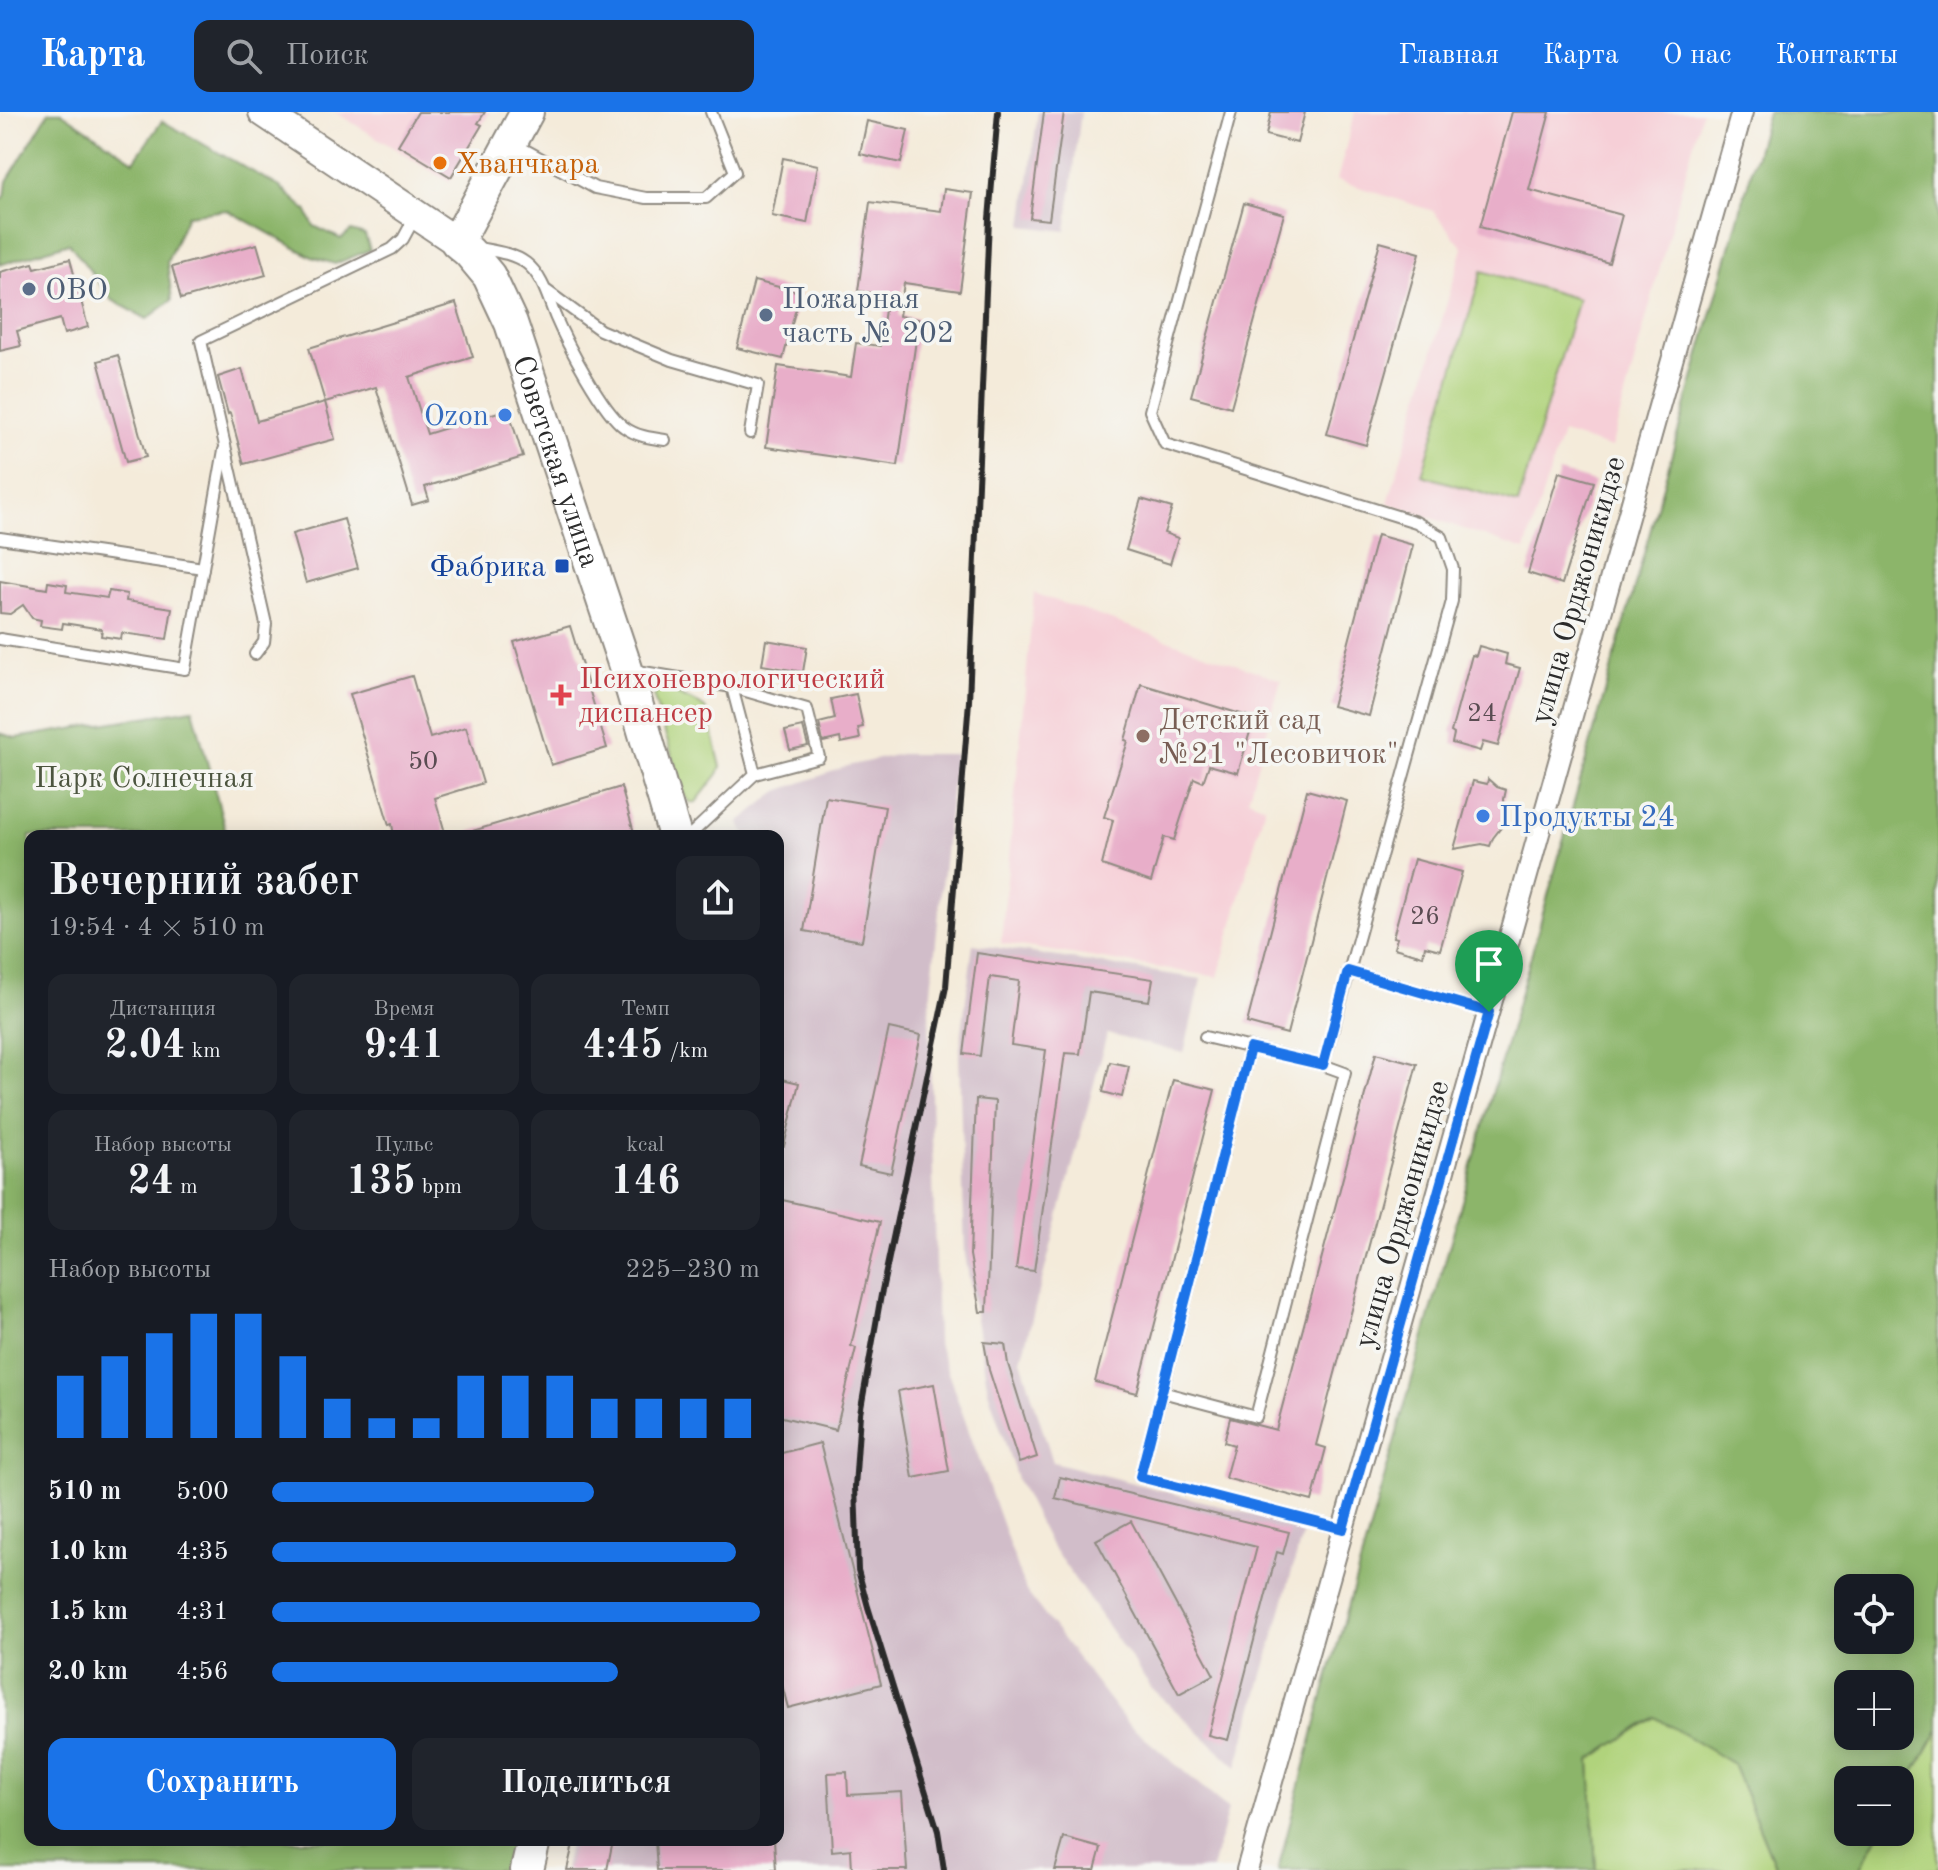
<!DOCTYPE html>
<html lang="ru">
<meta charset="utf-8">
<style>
:root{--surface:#171b24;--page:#20242c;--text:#f1f3f6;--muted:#9ea1a6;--accent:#1a73e8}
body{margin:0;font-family:"Old Standard TT",serif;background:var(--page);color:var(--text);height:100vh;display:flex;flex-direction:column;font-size:30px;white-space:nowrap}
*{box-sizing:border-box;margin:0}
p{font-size:26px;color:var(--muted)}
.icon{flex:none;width:44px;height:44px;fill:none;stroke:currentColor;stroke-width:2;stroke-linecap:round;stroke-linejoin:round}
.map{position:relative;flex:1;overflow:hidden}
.drawer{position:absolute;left:24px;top:718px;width:760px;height:1016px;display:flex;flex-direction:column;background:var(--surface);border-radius:16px;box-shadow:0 4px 20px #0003}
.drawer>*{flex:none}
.fabs{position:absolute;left:1834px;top:1462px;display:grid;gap:16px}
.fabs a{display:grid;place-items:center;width:80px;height:80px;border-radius:16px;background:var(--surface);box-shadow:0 4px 20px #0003;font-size:40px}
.pin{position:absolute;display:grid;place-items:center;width:68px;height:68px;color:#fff;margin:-82px -34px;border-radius:50% 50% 50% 0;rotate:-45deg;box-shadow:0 0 8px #0007}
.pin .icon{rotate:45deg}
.round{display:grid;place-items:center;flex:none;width:84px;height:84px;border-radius:16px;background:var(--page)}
.head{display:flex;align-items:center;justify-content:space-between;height:136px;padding:0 24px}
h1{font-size:44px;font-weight:600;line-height:60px}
.metrics{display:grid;grid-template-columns:repeat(3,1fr);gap:12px;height:136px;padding:8px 24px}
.metrics div{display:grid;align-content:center;border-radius:16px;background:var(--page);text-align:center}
.metrics b{font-size:40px;font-weight:600}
.metrics small{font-size:22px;font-weight:400}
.metrics p{font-size:22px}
.chart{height:224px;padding:16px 24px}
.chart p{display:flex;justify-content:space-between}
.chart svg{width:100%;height:144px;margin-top:8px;stroke:var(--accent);stroke-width:6}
.cta{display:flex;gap:16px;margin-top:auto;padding:16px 24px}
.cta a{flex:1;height:92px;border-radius:16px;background:var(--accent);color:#fff;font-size:32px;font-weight:600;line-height:92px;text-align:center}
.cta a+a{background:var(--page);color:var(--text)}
ul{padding:0 24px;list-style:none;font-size:26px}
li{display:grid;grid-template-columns:128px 96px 1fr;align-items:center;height:60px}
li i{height:20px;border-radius:10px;background:var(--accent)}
header{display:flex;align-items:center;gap:48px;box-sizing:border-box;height:112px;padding:0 40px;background:var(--accent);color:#fff}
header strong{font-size:38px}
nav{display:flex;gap:44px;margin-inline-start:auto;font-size:28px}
.search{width:560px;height:72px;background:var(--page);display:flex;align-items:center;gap:20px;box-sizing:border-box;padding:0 28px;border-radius:16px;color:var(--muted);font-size:30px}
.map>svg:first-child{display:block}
.built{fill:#f6cfd7}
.industrial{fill:#d1bdc9}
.green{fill:#b0d37b;stroke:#6e7f53;stroke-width:2}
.forest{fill:#8cb56b;stroke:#5c704b;stroke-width:2;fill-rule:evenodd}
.building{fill:#e8aec9}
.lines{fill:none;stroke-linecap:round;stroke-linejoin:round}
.service-casing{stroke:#908b82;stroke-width:14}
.minor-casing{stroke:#908b82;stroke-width:24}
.secondary-casing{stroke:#908b82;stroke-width:32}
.primary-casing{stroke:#908b82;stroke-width:36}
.service{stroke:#fff;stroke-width:10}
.minor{stroke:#fff;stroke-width:20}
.secondary{stroke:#fff;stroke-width:28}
.primary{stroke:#fff;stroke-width:32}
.rail{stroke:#2b2b2b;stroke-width:6}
.route-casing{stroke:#fff;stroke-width:16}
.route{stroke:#1a73e8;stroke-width:10}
.food-dot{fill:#e8710a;stroke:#f6f6f2;stroke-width:3}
.service-dot{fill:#5c6f8a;stroke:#f6f6f2;stroke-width:3}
.shop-dot{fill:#3f7fe0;stroke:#f6f6f2;stroke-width:3}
.transit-dot{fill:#1a4fb4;stroke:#f6f6f2;stroke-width:3}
.health-dot{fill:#e0444e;stroke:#f6f6f2;stroke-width:3}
.education-dot{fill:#8d6e63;stroke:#f6f6f2;stroke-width:3}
.labels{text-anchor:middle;stroke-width:7;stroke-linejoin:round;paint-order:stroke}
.number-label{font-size:26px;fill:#5a4c52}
.food-label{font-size:30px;fill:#c56008;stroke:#f6f6f2;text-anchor:start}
.service-label{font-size:30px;fill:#4e5e75;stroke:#f6f6f2;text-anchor:start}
.shop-label{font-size:30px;fill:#366cbe;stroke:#f6f6f2;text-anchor:end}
.street-label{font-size:30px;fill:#2b2b2b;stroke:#f6f6f2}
.transit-label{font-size:30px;fill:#164399;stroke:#f6f6f2;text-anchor:end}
.health-label{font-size:30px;fill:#be3a42;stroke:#f6f6f2;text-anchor:start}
.education-label{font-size:30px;fill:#785e54;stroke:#f6f6f2;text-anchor:start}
.park-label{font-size:30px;fill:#4c553f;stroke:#f6f6f2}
</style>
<header>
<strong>Карта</strong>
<div class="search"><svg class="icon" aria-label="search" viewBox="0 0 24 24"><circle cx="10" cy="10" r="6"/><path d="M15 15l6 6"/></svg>Поиск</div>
<nav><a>Главная</a><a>Карта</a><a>О нас</a><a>Контакты</a></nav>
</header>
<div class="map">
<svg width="1938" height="1758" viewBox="0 0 1938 1758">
<rect width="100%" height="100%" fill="#f6f6f2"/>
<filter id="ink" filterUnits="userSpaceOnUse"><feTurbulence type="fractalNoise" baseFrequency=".0125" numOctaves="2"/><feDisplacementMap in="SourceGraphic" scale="16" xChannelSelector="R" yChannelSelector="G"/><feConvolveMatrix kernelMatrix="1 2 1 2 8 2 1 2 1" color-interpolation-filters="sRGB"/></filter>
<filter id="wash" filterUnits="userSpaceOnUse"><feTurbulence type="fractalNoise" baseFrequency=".006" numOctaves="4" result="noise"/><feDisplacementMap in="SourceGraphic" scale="32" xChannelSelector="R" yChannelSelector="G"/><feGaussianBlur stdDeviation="1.8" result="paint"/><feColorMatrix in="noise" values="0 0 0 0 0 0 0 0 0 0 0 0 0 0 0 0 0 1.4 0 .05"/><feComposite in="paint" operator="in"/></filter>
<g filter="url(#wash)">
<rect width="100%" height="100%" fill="#f4ebda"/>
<g class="built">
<polygon points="335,0 490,0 449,70"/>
<polygon points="1355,0 1702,0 1611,336 1562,321 1525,438 1388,391 1463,136 1433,99 1337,68"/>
<polygon points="1034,481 1281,568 1248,687 1265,694 1218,865 1001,831"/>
</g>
<g class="industrial">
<polygon points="1038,0 1081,0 1066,119 1023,114"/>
<polygon points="900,642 955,642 929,898 937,1230 1026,1479 1127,1611 1228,1697 1212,1758 564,1758 570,1728 778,1728 778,724 747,724 739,710 778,679 848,654"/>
<polygon points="973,832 1201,867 1184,941 1107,922 1021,1248 1053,1350 1304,1416 1237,1655 1152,1577 1048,1429 1018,1370 988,1278 965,1142 959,944"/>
</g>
<g class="green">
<polygon points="1482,159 1578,187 1518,392 1422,363"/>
<polygon points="661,575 699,592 705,596 708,602 721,655 718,662 696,690 691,691 685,685 654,586 657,577"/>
<polygon points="1655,1605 1733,1651 1777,1758 1596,1758 1590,1648"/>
<polygon points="1938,1618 1938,1758 1859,1758 1880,1720 1900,1720 1900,1685"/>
</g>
<g class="forest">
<polygon points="49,0 61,0 134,49 162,9 280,75 306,98 314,114 341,127 351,119 365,123 370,138 335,152 312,145 227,98 187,103 167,150 172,188 147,207 112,188 69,131 0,153 0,89 5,84 7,69"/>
<path d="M1768,0H1938V1618L1900,1685V1668H1848V1720H1880L1859,1758H1777L1733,1652L1655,1605L1590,1648L1596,1758H1278L1321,1591ZM1900,1476V1528H1848V1476ZM1848,1572H1900V1624H1848Z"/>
<polygon points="193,597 227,724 30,724 30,1728 516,1728 509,1758 0,1758 0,621 16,626"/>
</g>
<g id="blocks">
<g class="building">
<polygon points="418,0 485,0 478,11 482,13 451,65 398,33"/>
<polygon points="1044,0 1064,0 1049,108 1030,106"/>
<polygon points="1271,0 1305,0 1297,31 1266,23"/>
<polygon points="1512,0 1550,0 1529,78 1622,103 1609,151 1480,115"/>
<polygon points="867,9 908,18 901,51 860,42"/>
<polygon points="783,46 818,53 807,111 772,104"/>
<polygon points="944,77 973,81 960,179 904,171 899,204 919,207 898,354 766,335 778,254 851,265 856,231 880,234 887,183 858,179 870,90 941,99"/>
<polygon points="1244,91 1284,102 1231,295 1191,284"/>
<polygon points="1380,130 1420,141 1366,333 1327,322"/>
<polygon points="257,132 266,163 181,187 172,155"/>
<polygon points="70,147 88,215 64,222 60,207 17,219 21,234 0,239 0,160 33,151 35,156"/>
<polygon points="754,169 800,180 783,247 737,236"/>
<polygon points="456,191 473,245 409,265 427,322 508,297 523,345 425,375 429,388 412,393 376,275 325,290 309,236"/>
<polygon points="118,243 146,345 126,350 98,249"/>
<polygon points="242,257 257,309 325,290 335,327 244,352 230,301 228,302 218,265"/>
<polygon points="1559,360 1594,370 1562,472 1528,461"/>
<polygon points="1141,387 1172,396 1164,421 1178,426 1170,452 1126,438"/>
<polygon points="344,407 358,456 306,471 292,422"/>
<polygon points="1377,423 1413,433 1369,604 1332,594"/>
<polygon points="0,469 47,477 48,470 67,473 66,480 107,486 109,479 127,482 126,489 172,496 167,527 122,521 121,527 101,524 102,517 63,511 62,517 40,514 41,508 32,506 23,493 10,502 0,501"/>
<polygon points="570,514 607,636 551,653 514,530"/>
<polygon points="766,528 807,535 803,560 762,553"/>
<polygon points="1479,534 1507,542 1505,552 1520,556 1498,634 1483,630 1480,639 1452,631 1454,622 1451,620 1472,543 1476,544"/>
<polygon points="412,564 430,626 466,615 483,671 435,686 446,724 394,724 392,712 389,713 350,582"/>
<polygon points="1141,572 1254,606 1238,661 1209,653 1203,670 1194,666 1174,728 1164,725 1151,770 1102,753 1113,708 1104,705 1128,629 1125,628"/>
<polygon points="856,582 863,615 858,616 860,627 841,631 840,626 823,630 819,611 835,607 831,587"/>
<polygon points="803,615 808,634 790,638 785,619"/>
<polygon points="1488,667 1497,675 1506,678 1504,687 1505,703 1503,713 1493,726 1490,734 1482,732 1454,737 1473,669 1487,672"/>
<polygon points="621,675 635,724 469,724 469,720"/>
<polygon points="1307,678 1347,689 1287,922 1247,911"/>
<polygon points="826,685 885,695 862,829 804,819"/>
<polygon points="1414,747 1462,760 1440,838 1425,834 1423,844 1394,836 1397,826 1393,825"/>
<polygon points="977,841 1153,867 1149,889 1089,880 1080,942 1065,941 1034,1159 1016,1157 1046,938 1011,933 1019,869 990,865 980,944 964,942"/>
<polygon points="889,916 921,923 891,1061 859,1054"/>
<polygon points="1376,941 1417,952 1316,1333 1326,1336 1312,1389 1225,1366 1234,1333 1224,1330 1230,1306 1276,1318"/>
<polygon points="1110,950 1129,954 1122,985 1103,980"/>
<polygon points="778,966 799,971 784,1034 778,1034"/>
<polygon points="1173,968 1215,978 1137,1281 1095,1270"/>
<polygon points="976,987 995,989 987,1200 980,1200 970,1143"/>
<polygon points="778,1087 880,1110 851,1234 856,1236 836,1318 778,1304"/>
<polygon points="984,1230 1005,1232 1008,1252 1037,1345 1019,1351 989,1258"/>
<polygon points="934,1272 949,1359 913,1366 898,1279"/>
<polygon points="820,1331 881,1572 788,1596 778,1557 778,1342"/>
<polygon points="1060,1365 1289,1420 1283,1442 1277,1440 1228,1628 1208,1623 1257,1435 1055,1386"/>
<polygon points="1131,1409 1214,1563 1179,1582 1096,1428"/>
<polygon points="847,1660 848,1683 902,1680 907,1758 852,1758 851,1737 832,1739 828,1661"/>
<polygon points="1064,1726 1101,1736 1095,1758 1055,1758"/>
<polygon points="574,1728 613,1728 607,1758 567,1758"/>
<polygon points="655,1728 774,1728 776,1758 657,1758"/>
</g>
</g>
</g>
<g filter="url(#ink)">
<use href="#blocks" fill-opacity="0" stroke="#908b82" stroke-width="2"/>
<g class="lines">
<g class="service-casing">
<g id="service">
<polyline points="1231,0 1150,299 1165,332 1416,410 1442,425 1453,457 1452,489 1323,953 1345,961 1256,1305 1162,1280 1140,1365 1343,1417"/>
<polyline points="516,33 595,76 646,86 706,86 735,60 711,0"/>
<path d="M478,136C493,139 513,141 526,151C542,163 548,186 555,204C566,230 603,300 624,315C636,324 650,326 665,328"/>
<polyline points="547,179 600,218 672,248 758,273 750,321"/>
<polyline points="0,426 203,456"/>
<polyline points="0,527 185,557 224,338"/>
<polyline points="255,542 264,530 266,512 201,229 392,137 403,127 415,105"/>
<polyline points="632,558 732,575 755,662 689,724"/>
<polyline points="732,575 807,597 819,645 755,662"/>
<polyline points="1348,859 1489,900"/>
<polyline points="1205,925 1323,953"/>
<polyline points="1162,1280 1250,936"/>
</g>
</g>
<g class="minor-casing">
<polyline id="minor" points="1247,1758 1742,0"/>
</g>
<g class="secondary-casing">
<polyline id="secondary" points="263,0 457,130"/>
</g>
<g class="primary-casing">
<g id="primary">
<path id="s1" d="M527,0L457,130L469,140L489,164L511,211L626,557L675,724"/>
<polyline points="527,1758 534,1728"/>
</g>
</g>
<use href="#service" class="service"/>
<use href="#minor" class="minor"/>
<use href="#secondary" class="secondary"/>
<use href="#primary" class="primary"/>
<polyline class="rail" points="944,1758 938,1719 868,1495 858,1458 855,1375 860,1302 881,1183 946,875 969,589 989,107 998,0"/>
</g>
</g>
<g class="lines" filter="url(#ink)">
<g class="route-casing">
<polygon id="route" points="1348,859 1489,900 1343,1417 1140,1365 1250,936 1323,953"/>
</g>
<use href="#route" class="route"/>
</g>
<circle class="food-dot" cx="440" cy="51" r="8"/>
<g class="service-dot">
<circle cx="29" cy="177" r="8"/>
<circle cx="766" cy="203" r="8"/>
</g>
<g class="shop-dot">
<circle cx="505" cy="303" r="8"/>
<circle cx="1483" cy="704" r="8"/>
</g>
<rect class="transit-dot" x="554" y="446" width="16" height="16" rx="4"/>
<path class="health-dot" d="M557 571h8v8h8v8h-8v8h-8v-8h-8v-8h8z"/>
<circle class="education-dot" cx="1143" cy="624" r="8"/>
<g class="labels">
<g class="number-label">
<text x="1482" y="609">24</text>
<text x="423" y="657">50</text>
<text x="1425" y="812">26</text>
</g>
<g class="food-label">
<text x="456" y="61">Хванчкара</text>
</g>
<g class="service-label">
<text x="45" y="187">ОВО</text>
<text x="782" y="196">Пожарная<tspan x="782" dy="34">часть № 202</tspan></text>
</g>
<g class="shop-label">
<text x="489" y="313">Ozon</text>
<text x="1499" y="714" text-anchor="start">Продукты 24</text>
</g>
<g class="street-label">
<text dy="10" stroke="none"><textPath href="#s1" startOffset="392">Советская улица</textPath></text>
<text transform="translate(1577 478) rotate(-74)" y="10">улица Орджоникидзе</text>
<text transform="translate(1401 1102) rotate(-74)" y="10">улица Орджоникидзе</text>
</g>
<g class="transit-label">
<text x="546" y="464">Фабрика</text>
</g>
<g class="health-label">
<text x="579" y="576">Психоневрологический<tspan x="579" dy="34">диспансер</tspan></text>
</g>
<g class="education-label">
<text x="1159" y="617">Детский сад<tspan x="1159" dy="34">№21 "Лесовичок"</tspan></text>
</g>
<g class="park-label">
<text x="144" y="675">Парк Солнечная</text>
</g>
</g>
</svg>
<div class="fabs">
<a><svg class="icon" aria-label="locate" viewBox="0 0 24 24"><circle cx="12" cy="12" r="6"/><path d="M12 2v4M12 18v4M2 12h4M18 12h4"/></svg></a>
<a>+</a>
<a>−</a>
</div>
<div class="pin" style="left:1489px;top:900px;background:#1e9e55"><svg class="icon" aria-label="arrive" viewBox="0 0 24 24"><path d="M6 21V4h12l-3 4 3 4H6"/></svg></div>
<section class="drawer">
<div class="head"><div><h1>Вечерний забег</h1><p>19:54 · 4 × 510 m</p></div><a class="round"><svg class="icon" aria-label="share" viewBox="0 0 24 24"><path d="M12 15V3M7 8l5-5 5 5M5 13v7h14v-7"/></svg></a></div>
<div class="metrics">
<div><p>Дистанция</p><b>2.04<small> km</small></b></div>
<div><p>Время</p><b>9:41</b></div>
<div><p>Темп</p><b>4:45<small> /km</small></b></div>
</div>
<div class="metrics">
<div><p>Набор высоты</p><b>24<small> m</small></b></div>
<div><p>Пульс</p><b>135<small> bpm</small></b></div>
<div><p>kcal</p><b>146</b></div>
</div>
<div class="chart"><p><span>Набор высоты</span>225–230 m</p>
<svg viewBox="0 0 160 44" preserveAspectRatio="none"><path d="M5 44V25M15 44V19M25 44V12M35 44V6M45 44V6M55 44V19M65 44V32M75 44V38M85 44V38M95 44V25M105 44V25M115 44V25M125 44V32M135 44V32M145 44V32M155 44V32"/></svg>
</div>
<ul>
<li><b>510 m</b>5:00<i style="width:66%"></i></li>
<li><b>1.0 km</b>4:35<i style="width:95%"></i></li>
<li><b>1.5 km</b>4:31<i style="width:100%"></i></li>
<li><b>2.0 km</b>4:56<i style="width:71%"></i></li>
</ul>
<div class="cta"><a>Сохранить</a><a>Поделиться</a></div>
</section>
</div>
